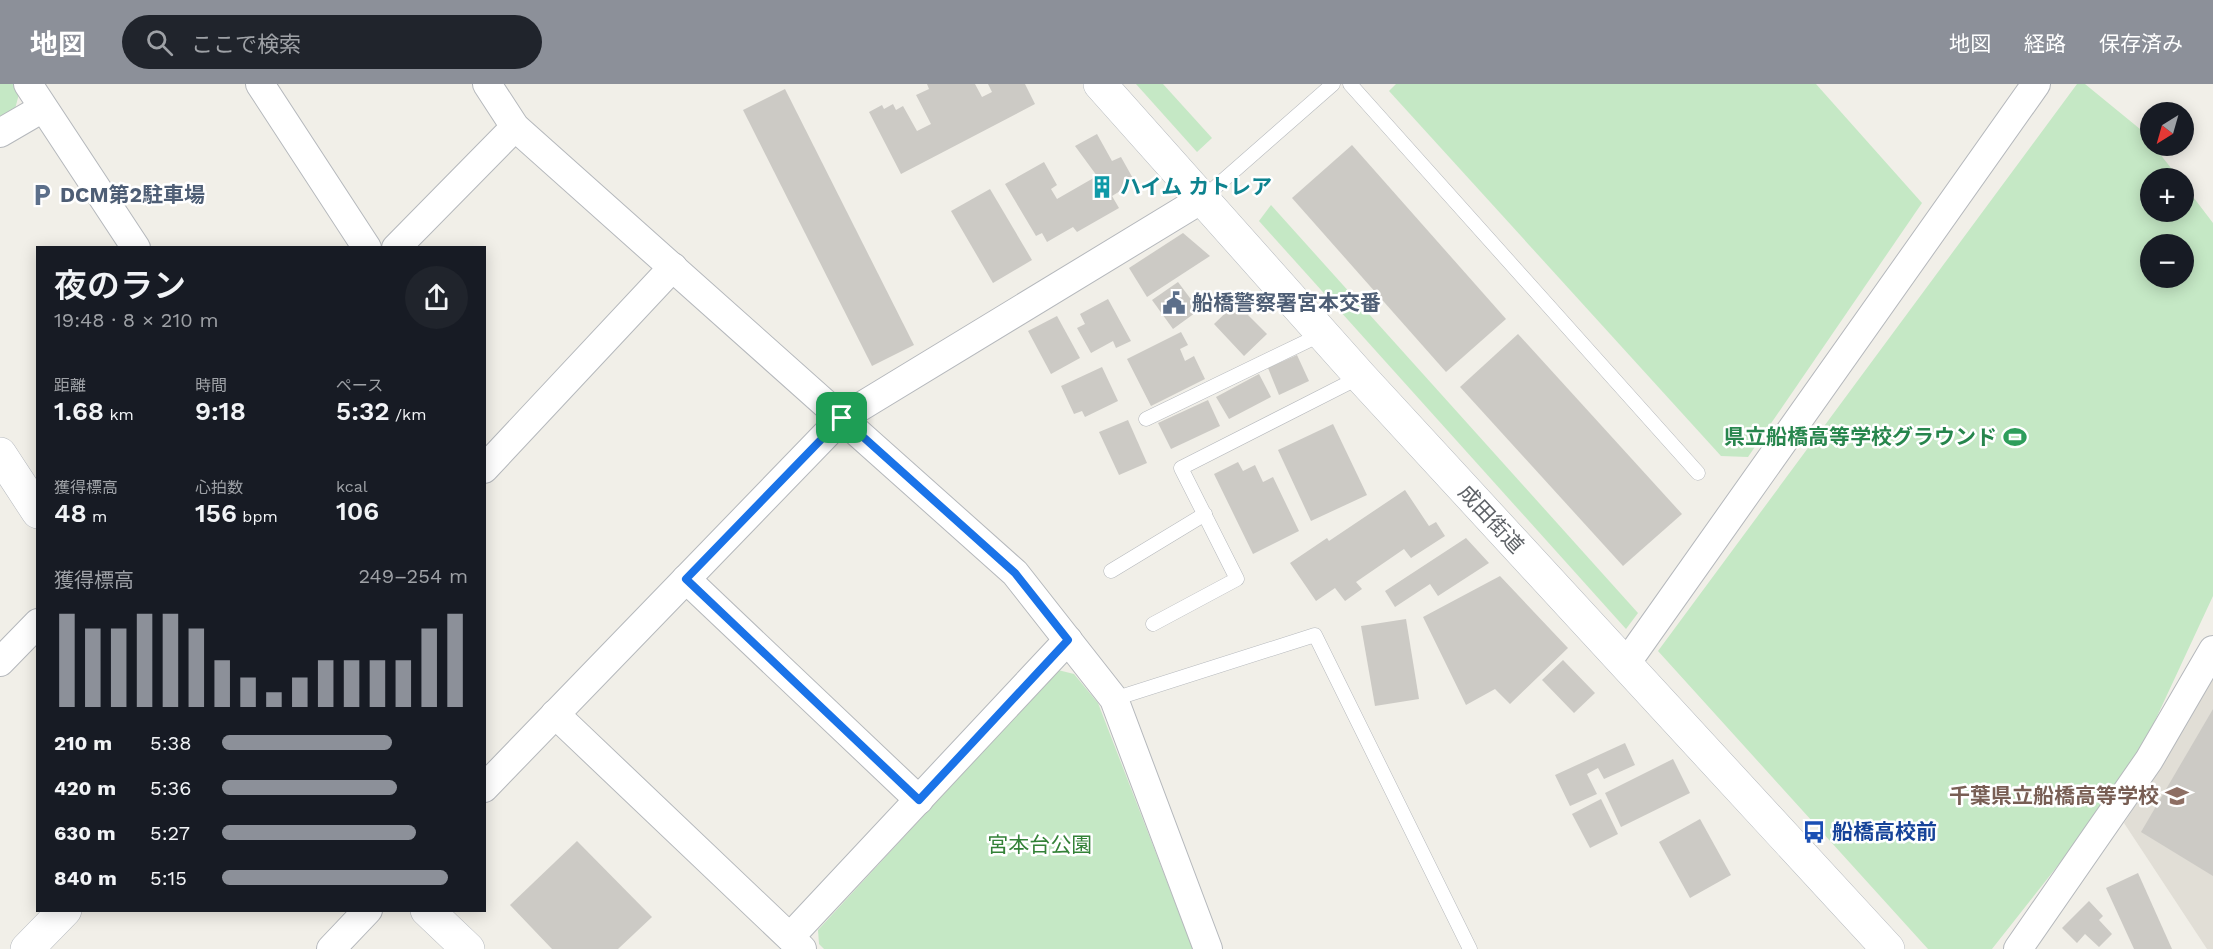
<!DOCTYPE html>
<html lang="ja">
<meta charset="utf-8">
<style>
:root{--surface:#171b24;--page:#20242c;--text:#f1f3f6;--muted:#9ea1a6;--accent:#8c9099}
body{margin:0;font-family:"Work Sans","Noto Sans JP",sans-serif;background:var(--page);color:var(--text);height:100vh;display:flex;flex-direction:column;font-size:22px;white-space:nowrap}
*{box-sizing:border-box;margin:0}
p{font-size:20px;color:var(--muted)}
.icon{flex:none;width:33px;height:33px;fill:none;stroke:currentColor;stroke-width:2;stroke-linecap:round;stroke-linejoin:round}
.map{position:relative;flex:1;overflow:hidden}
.panel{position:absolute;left:36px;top:162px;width:450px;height:666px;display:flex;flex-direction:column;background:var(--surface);border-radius:0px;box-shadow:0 3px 15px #0003}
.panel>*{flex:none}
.needle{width:39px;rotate:217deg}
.tools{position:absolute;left:2140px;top:18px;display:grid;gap:12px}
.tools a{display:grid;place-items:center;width:54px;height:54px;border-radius:50%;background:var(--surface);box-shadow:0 3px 15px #0003;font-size:30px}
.pin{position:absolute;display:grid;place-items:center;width:51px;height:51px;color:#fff;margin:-26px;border-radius:12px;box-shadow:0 3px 9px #0006}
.round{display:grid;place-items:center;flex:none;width:63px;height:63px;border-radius:32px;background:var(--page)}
.headline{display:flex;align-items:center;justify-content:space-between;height:102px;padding:0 18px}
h1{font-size:33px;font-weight:600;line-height:45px}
.figures{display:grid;grid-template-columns:repeat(3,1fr);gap:9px;height:102px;padding:6px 18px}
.figures div{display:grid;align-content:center}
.figures b{font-size:26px;font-weight:600}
.figures small{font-size:16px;font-weight:400}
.figures p{font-size:16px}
.chart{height:168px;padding:12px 18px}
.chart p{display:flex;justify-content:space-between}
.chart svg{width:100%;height:108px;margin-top:6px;stroke:var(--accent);stroke-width:6}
ul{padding:0 18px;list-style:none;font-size:20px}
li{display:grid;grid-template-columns:96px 72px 1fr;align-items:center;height:45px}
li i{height:15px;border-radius:8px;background:var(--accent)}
header{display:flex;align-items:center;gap:36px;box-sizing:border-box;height:84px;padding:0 30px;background:var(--accent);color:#fff}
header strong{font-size:28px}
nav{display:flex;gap:33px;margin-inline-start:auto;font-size:21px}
.search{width:420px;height:54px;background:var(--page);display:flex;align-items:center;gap:15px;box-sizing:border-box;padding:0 21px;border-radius:33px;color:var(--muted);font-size:22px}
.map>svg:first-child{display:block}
.education{fill:#e1ded6}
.green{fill:#c5e8c5;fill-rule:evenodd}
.building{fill:#cccac5}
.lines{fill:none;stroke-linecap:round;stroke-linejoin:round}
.lane-casing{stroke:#b5b8bc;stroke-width:15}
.street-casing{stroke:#b5b8bc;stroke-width:30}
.secondary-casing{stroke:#b6babf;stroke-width:34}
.lane{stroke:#fff;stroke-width:14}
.street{stroke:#fff;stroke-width:28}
.secondary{stroke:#fff;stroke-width:33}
.route-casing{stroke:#fff;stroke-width:12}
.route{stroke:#1a73e8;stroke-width:8}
.labels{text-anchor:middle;stroke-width:5;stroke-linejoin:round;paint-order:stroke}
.culture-label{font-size:21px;font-weight:bold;fill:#0d838f;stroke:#fff;text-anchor:start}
.service-label{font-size:21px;font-weight:bold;fill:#4e5e75;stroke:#fff;text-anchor:start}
.leisure-label{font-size:21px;font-weight:bold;fill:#27864d;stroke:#fff;text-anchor:end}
.street-label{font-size:21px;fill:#5f6368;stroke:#fff}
.education-label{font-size:21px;font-weight:bold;fill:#785e54;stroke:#fff;text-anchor:end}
.transit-label{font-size:21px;font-weight:bold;fill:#164399;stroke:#fff;text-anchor:start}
.park-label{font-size:21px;fill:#348238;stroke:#fff}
</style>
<header>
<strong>地図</strong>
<div class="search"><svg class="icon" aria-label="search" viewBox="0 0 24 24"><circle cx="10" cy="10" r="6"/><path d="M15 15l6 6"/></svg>ここで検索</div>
<nav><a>地図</a><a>経路</a><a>保存済み</a></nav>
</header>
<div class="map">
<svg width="2213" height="865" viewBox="0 0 2213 865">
<rect width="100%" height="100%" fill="#f1efe8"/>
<polygon class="education" points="2213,594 2213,865 2207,865 2124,739 2159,685"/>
<g class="green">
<polygon points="0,0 13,0 19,10 15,25 0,34"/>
<polygon points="1136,0 1163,0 1212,54 1197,68"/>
<polygon points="1396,0 1816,0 1922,119 1748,373 1721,372 1389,7"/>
<path d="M2077,0H2085L2140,45L2179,94H2151V128H2184V101L2213,139V512L2140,669L2089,742L1992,865H1928L1658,567ZM2151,160H2184V194H2151Z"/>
<polygon points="1271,121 1638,529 1626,545 1259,137"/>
<polygon points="1058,586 1074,590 1098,619 1193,865 824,865 819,860 818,846"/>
</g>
<g class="building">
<polygon points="927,0 975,0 982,13 992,8 988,0 1025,0 1035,20 901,90 869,28 882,21 884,25 893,20 896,26 903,22 917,47 931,40 916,11 929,5"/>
<polygon points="785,5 914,261 872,282 743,26"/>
<polygon points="1097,50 1112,77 1121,73 1135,98 1112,112 1119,124 1077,148 1073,143 1047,158 1042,149 1036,152 1005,100 1044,78 1057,101 1051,105 1057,115 1097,92 1075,62"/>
<polygon points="1352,61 1506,235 1446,288 1292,114"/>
<polygon points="990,105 1032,176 993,199 951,127"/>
<polygon points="1183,149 1210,172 1147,213 1129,184"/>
<polygon points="1178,198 1199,226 1173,245 1152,216"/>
<polygon points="1242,213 1254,225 1248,231 1267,250 1244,272 1214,240"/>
<polygon points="1108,215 1131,257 1116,264 1113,257 1091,269 1077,244 1085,240 1080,230"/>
<polygon points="1057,232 1080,274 1051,290 1028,247"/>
<polygon points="1181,248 1188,261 1180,265 1185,277 1194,272 1205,295 1151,322 1127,275"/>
<polygon points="1518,250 1682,430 1623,482 1460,303"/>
<polygon points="1297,271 1309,297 1279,311 1268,284"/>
<polygon points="1102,283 1118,317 1085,333 1082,327 1074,330 1061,302"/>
<polygon points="1259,290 1271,313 1229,335 1216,313"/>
<polygon points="1208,316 1220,342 1171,365 1158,339"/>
<polygon points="1128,336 1147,379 1119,391 1099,348"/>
<polygon points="1333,340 1367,411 1311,437 1278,366"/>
<polygon points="1238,378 1243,387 1255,381 1263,398 1273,393 1299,447 1253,470 1214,390"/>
<polygon points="1405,406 1429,442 1436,438 1445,452 1411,474 1404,465 1356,498 1362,505 1345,517 1335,504 1316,517 1290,479 1327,454 1329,457"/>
<polygon points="1466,454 1489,479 1438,512 1430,500 1395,523 1385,507"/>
<polygon points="1500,492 1568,564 1510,620 1495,605 1466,621 1423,533"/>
<polygon points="1406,535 1419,615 1375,622 1361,542"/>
<polygon points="1563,576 1595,609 1574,629 1542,596"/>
<polygon points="2213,625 2213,792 2141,748"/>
<polygon points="1625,659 1635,681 1604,695 1598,684 1587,690 1597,710 1570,722 1555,691"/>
<polygon points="1673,675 1690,709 1621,743 1605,709"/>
<polygon points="1601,715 1618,750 1590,764 1572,730"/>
<polygon points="1700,735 1731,791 1690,814 1659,758"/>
<polygon points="577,757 652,833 618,865 552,865 510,821"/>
<polygon points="2138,789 2172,865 2134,865 2106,804"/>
<polygon points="2089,817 2103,832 2099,836 2112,850 2099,863 2085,850 2077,859 2062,844"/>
</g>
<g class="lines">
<g class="lane-casing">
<g id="lane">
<polyline points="1350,0 1698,389"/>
<polyline points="1202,115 1333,0"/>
<polyline points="1146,335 1322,250"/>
<polyline points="1111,487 1205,430"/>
<polyline points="1153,540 1237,495 1181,384 1360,293"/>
<polyline points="1114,615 1315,551 1470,865"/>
</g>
</g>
<g class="street-casing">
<g id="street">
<polyline points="28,0 136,164"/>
<polyline points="260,0 367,164"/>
<polyline points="487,0 515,43 1015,489 1114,615 1208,865"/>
<polyline points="0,49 43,24"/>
<polyline points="396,164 515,43"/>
<polyline points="484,385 673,183"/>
<polyline points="686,495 919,716"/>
<polyline points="0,578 38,539"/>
<polyline points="1625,581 2036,0"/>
<polyline points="555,630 802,865"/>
<polyline points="484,704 842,334 1202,115"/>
<polyline points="790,853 1068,556"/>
<polyline points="331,865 368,826"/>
<polyline points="2018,865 2149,676 2213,566"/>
</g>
</g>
<g class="secondary-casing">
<g id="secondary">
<polyline points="1100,0 1361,293 1888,865"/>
<polyline points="0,370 38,428"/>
<polyline points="427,826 468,865"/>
<polyline points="27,865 65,826"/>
</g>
</g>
<use href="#lane" class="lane"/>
<use href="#street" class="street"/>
<use href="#secondary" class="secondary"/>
</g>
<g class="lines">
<g class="route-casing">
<polygon id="route" points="842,334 1015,489 1068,556 919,716 686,495"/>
</g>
<use href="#route" class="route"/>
</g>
<defs>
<g id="building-bare" transform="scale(1.8)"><path d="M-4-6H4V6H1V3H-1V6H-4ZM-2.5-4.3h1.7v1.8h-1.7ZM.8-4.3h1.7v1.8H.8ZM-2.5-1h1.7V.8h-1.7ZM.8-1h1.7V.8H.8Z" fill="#0f9aa8" stroke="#fff" stroke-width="2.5" paint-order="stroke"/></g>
<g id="parking-bare" transform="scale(1.8)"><path d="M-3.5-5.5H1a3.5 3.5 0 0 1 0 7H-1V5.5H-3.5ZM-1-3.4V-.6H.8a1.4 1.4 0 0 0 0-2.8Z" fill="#5c6f8a" stroke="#fff" stroke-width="2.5" paint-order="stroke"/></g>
<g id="civic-bare" transform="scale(1.8)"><path d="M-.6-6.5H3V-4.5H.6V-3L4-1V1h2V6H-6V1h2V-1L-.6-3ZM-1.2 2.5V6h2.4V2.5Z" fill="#5c6f8a" stroke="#fff" stroke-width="2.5" paint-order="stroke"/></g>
<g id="stadium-bare" transform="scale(1.8)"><path d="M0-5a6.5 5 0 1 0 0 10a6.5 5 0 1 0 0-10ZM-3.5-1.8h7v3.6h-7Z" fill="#2e9e5b" stroke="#fff" stroke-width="2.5" paint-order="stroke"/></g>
<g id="school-bare" transform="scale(1.8)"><path d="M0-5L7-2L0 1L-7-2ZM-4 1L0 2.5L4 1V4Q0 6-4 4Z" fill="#8d6e63" stroke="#fff" stroke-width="2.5" paint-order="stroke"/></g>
<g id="bus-bare" transform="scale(1.8)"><path d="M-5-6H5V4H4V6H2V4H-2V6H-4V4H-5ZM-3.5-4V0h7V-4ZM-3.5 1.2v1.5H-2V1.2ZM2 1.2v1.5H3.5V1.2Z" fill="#1a4fb4" stroke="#fff" stroke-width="2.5" paint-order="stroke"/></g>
</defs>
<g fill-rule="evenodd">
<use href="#building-bare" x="1102" y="103"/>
<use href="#parking-bare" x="42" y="111"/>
<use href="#civic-bare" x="1174" y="219"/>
<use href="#stadium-bare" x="2015" y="353"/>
<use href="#school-bare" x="2177" y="712"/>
<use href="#bus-bare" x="1814" y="748"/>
</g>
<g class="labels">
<g class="culture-label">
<text x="1120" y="110">ハイム カトレア</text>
</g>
<g class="service-label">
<text x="60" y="118">DCM第2駐車場</text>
<text x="1192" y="226">船橋警察署宮本交番</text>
</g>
<g class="leisure-label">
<text x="1997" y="360">県立船橋高等学校グラウンド</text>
</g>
<g class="street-label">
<text transform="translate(1491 435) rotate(47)" y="7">成田街道</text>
</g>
<g class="education-label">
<text x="2159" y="719">千葉県立船橋高等学校</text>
</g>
<g class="transit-label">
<text x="1832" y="755">船橋高校前</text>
</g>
<g class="park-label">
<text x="1040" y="768">宮本台公園</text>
</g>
</g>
</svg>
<div class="tools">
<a><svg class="needle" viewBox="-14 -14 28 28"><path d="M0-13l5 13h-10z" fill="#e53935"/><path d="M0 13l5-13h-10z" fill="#9ea1a6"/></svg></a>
<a>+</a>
<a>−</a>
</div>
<div class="pin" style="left:842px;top:334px;background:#1e9e55"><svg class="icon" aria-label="arrive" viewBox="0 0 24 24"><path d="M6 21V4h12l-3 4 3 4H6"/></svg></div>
<section class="panel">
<div class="headline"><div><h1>夜のラン</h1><p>19:48 · 8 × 210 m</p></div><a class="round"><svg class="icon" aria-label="share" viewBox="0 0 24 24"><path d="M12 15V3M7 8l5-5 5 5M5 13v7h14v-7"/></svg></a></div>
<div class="figures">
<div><p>距離</p><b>1.68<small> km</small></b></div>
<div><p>時間</p><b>9:18</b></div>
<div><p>ペース</p><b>5:32<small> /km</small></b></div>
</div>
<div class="figures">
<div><p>獲得標高</p><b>48<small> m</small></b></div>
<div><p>心拍数</p><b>156<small> bpm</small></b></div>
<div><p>kcal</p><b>106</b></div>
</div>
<div class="chart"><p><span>獲得標高</span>249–254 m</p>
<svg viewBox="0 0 160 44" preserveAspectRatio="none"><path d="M5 44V6M15 44V12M25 44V12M35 44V6M45 44V6M55 44V12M65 44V25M75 44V32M85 44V38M95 44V32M105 44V25M115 44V25M125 44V25M135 44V25M145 44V12M155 44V6"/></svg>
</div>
<ul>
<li><b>210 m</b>5:38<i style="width:69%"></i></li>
<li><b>420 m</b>5:36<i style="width:71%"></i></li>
<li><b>630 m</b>5:27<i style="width:79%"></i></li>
<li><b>840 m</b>5:15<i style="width:92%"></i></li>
</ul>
</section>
</div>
